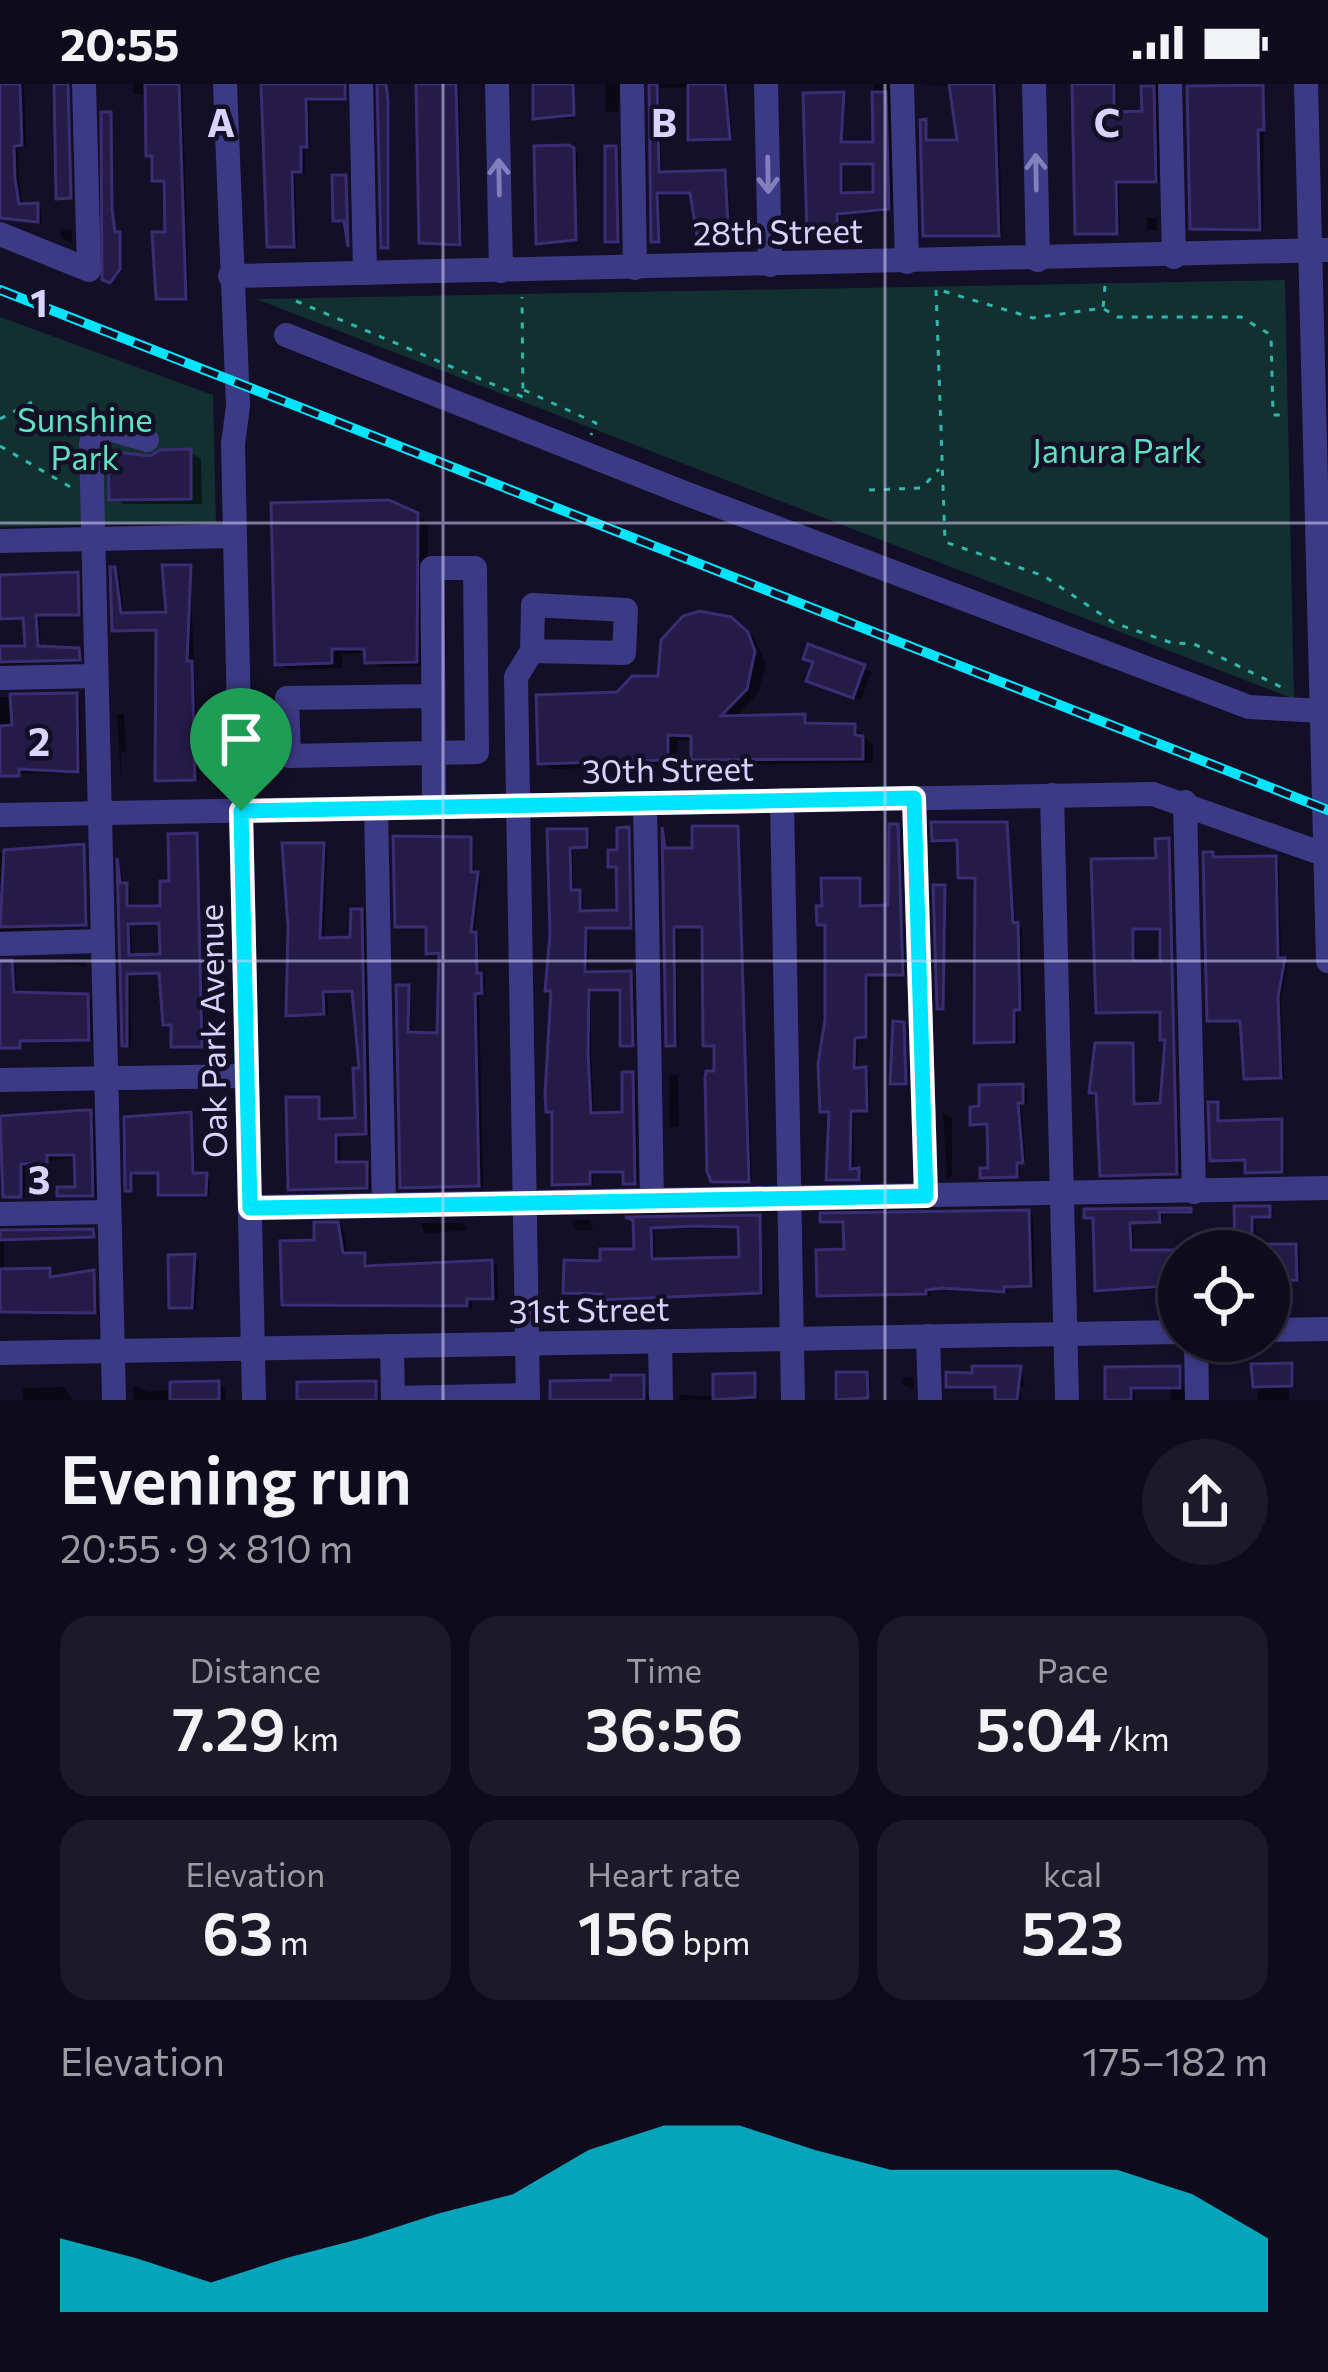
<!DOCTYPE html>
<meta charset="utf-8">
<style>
:root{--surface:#0e0b1c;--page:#1c1929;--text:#f1f3f6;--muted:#9b9ba3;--line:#2e2b3b;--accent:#00e5ff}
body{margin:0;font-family:Commissioner,sans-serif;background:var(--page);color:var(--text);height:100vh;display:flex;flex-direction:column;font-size:45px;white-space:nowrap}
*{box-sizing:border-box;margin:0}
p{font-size:39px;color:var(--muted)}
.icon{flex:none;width:66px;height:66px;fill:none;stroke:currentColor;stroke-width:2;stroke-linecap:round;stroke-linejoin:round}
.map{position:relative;height:1316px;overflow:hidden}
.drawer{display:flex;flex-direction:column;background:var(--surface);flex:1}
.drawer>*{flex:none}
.fabs{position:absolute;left:1158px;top:1146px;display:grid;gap:24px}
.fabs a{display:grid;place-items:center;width:132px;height:132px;border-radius:50%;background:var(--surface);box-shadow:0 3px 9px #0004,0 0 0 3px var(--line);font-size:60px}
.pin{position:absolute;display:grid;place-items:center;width:102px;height:102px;color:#fff;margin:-123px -51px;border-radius:50% 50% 50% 0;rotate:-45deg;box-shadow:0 0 12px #0007}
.pin .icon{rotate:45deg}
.round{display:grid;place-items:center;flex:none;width:126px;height:126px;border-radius:63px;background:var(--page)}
.summary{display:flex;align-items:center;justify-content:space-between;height:204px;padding:0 60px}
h1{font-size:66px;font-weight:600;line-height:90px}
.stats{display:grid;grid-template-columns:repeat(3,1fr);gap:18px;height:204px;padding:12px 60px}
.stats div{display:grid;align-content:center;border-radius:30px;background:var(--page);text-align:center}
.stats b{font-size:60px;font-weight:600}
.stats small{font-size:33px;font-weight:400}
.stats p{font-size:33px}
.chart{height:336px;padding:24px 60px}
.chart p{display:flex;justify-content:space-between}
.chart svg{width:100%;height:216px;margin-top:12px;fill:var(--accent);opacity:.7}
.status{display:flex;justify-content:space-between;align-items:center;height:84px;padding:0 60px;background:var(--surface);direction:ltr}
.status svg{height:33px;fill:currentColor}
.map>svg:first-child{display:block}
.green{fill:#12302f}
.shadow{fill:#0007;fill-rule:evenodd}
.building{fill:#241b47;stroke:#3b2d73;stroke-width:3;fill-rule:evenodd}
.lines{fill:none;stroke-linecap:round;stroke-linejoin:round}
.path{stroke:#2fb8b0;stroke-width:3;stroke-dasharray:6 9;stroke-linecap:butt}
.minor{stroke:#3d3a85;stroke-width:24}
.rail-casing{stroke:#00e5ff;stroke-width:10}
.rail{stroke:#130f26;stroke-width:6;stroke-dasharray:18;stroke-linecap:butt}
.oneway{stroke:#837fbc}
.route-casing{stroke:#fff;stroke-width:24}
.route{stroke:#00e5ff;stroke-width:15}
.grid{fill:none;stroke:#d9d4ff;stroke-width:3;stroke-opacity:0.55}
.labels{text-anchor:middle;stroke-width:9;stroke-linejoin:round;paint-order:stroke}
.street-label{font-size:33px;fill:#d9d4ff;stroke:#130f26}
.park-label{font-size:33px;fill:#5fe0c0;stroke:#130f26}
.grid-label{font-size:39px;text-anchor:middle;font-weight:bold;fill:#d9d4ff;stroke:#130f26;stroke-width:9;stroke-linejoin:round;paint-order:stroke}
</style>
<div class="status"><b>20:55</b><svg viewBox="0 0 49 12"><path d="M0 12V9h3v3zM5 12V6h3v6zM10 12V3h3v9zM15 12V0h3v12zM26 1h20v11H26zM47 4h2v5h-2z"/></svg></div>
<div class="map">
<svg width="1328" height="1316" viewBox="0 0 1328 1316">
<rect width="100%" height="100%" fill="#130f26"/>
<g class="green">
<polygon points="1285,196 1294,615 256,215"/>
<polygon points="0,233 213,311 216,438 0,443"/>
</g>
<g class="shadow">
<polygon points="0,0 24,0 26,62 18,62 19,99 23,123 41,125 42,139 0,135"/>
<polygon points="133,0 182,0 189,215 159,213 168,151 167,98 155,95 148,11 133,9"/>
<polygon points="265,0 309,0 310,64 305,64 305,89 295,89 297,164 270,161"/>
<polygon points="379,0 387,0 390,164 384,162"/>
<polygon points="419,0 459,0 462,161 422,158"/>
<polygon points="536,0 574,0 573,35 536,33"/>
<polygon points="605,0 620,0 618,28 605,27"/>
<polygon points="650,0 728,0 732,55 694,56 691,3 659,4 662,91 727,91 732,157 704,158 693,109 659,109 661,158 654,157"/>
<path d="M874,0H891L892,125L840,130V154H814L843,11V61H876ZM843,80H876V111L844,112Z"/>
<polygon points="922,0 998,0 1002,152 926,150 925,38 929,59 960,59 952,2"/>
<polygon points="1074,0 1117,0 1120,150 1081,150"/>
<polygon points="1144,0 1158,0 1159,98 1144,96"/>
<polygon points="1190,0 1264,0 1263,147 1193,143"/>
<polygon points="104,31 111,31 112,128 116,151 121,152 121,186 113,197 105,194"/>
<polygon points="574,67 578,69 576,157 544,161 539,158"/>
<polygon points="1147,133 1157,134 1157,147 1147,146"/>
<polygon points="61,145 72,146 72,159 61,154"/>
<polygon points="190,368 201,375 202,420 123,420 112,414"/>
<polygon points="417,432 428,438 427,582 379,583 368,577 368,569 342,570 342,584 289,585 278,579"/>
<polygon points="190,484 199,697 162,698 159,547 115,545 114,486 119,489 124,532 170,531"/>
<polygon points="77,491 81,531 39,531 41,565 79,567 82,576 0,581 0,565 28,565 26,535 0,536 0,495"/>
<polygon points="715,531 754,552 766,582 757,611 734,635 804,633 815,642 854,643 873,661 873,679 705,680 694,674 694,656 678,656 677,681 552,685 541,679 618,611 661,595 660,572 672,545"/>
<polygon points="863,584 871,588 861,616 817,600"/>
<polygon points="0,613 80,614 81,688 0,690"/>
<polygon points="124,629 126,668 121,668 121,694 117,630"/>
<polygon points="1007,741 1016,841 1022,844 1024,927 1017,927 1018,959 981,959 977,957 978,795 961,792 960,757 935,755"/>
<polygon points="898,743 906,891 870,891 869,954 858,954 857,987 870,989 870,1028 854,1028 854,1088 862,1090 862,1096 833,1097 832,1028 823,1026 828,936 828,842 820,840 824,797 859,797 863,825 891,824"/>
<polygon points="737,745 752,1098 718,1099 713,1096 717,962 706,960 705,843 677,843 678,962 669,960 665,748 667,767 695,767"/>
<polygon points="628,746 633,844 589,844 588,891 634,892 635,962 623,960 623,906 591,906 591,972 594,1032 625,1031 636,993 638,1100 626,1098 626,1088 593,1089 593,1101 559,1102 550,748 590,750 590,764 573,764 573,809 583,811 583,830 620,829 619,783 611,781"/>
<path d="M197,752L205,964L174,961V941L166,939L162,889L130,890L131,963L125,960L121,780L123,802L130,804V825H163ZM163,840V873L132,874L131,841Z"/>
<polygon points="470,756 475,791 481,793 474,851 479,854 480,892 485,894 485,910 479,910 483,1103 407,1105 403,1102 408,904 412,951 440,952 442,870 429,868 429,843 398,841"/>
<path d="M1169,757L1180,1090L1107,1092L1099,1009L1092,1008L1133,962L1136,1023L1163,1022L1168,957L1163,928L1099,927ZM1135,845H1163V880H1136Z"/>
<polygon points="323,762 327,764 324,857 353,856 361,828 365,830 370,1051 339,1052 340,1081 370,1083 371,1105 291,1104 318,1016 322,1038 358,1037 363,986 355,908 327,909 328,931 289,930"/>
<polygon points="83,764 89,841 0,847 0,769"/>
<polygon points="1212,771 1279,777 1281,877 1288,879 1281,916 1284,994 1246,993 1243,937 1210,936"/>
<polygon points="86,877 87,882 48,878"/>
<polygon points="0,878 15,881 17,911 91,916 92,956 22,958 23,964 0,964"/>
<polygon points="669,991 678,991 679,1043 670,1043"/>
<polygon points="1022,1003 1027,1005 1027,1019 1021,1020 1026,1079 1020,1080 1020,1094 987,1094 983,1092 991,1087 990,1041 973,1039"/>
<polygon points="1217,1021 1220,1039 1284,1040 1285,1089 1251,1089 1248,1076 1216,1077"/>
<polygon points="90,1029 94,1032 96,1113 60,1111 78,1106 77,1072 25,1081 25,1114 6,1112 0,1033"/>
<polygon points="943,1029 952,1034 952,1092 947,1094"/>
<polygon points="190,1031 196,1092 210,1094 209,1112 164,1111 161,1090 134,1089 133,1108 128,1106 127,1036"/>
<polygon points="1237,1125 1273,1127 1273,1134 1255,1134 1256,1163 1300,1165 1300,1197 1275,1197 1269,1203 1269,1167 1238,1167"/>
<polygon points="1187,1126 1192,1129 1163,1129 1163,1139 1133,1139 1134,1169 1179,1170 1179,1206 1098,1206 1096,1135 1087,1133"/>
<polygon points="1028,1129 1033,1132 1035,1203 1008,1204 1008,1209 949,1205 931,1207 931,1212 819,1210 847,1168 847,1139 823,1136"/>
<path d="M759,1134L764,1210L608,1216L604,1210L570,1209L604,1180L637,1168L636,1138ZM741,1144L742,1176L655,1178L654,1145Z"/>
<polygon points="571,1137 590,1136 593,1146 576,1146"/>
<polygon points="421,1139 464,1139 467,1146 424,1150"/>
<polygon points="337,1141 343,1145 348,1172 365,1172 371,1184 491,1179 497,1182 498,1217 472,1217 472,1224 285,1219 317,1159"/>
<polygon points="93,1148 97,1154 4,1157 4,1188 50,1187 54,1195 94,1189 99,1230 0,1230 0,1149"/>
<polygon points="194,1173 199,1176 196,1225 176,1225 172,1222"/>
<polygon points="1291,1282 1296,1303 1289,1303 1289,1316 1258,1316 1254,1283"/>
<polygon points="1021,1285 1025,1303 1020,1303 1021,1316 998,1316 998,1304 949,1301 949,1291"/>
<polygon points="1179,1285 1186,1316 1171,1316 1170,1305 1134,1305 1135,1316 1107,1316 1107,1286"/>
<polygon points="839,1291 870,1292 870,1316 839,1316"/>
<polygon points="754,1292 759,1316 679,1316 680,1311 716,1312"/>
<polygon points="912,1293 913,1294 914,1306 902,1300 902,1294"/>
<polygon points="643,1294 650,1316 553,1316"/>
<polygon points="218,1300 225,1304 226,1316 133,1316 133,1302 149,1308"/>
<polygon points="64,1303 72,1316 23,1316 23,1304"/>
</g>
<g class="building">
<polygon points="0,0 20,0 22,61 14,62 15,95 19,120 38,119 38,138 0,134"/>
<polygon points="54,0 68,0 71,114 56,115"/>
<polygon points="145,0 179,0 186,215 156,215 152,148 165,148 164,97 152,97 152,72 146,72"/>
<polygon points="261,0 345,0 345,15 306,15 307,63 301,63 301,88 292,88 294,163 267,163"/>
<polygon points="377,0 386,0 388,16 388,164 381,164"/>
<polygon points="416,0 456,0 460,161 419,159"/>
<polygon points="533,0 573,0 574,31 533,35"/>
<polygon points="649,0 657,0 659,88 725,86 729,157 698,158 690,109 657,109 659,158 651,158"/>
<polygon points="688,0 725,0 730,55 688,56"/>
<polygon points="949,0 994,0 999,152 923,152 920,36 926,35 926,56 957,56"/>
<polygon points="1072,0 1114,0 1114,28 1142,27 1141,2 1154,2 1156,98 1116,98 1117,150 1075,150"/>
<polygon points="1263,1 1264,46 1258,46 1260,146 1190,145 1187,2"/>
<path d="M844,8L841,58H873L872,8H886L889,125L837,130L838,153L807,154L803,9ZM841,80H873V108L841,109Z"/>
<polygon points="101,28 111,28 112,126 115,148 120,148 120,185 110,199 102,196"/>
<polygon points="569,61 574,64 576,156 536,160 534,62"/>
<polygon points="605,62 616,62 618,158 605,158"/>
<polygon points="332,91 346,91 348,163 344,137 333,137"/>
<polygon points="191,365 191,415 109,416 108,367 150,372 160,366"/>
<polygon points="389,416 418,429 417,578 365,579 364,565 332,565 332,579 275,581 271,419"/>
<polygon points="162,481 191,481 187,577 192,577 195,696 155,697 156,546 112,547 110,483 115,483 121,529 166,528"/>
<polygon points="78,488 79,531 36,531 38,562 79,564 80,576 0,578 0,562 25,562 23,534 0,535 0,491"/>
<polygon points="699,527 731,533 748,548 755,567 747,605 721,632 805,630 805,639 855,640 855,651 863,652 863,675 691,676 691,652 668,651 668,676 538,680 536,611 617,608 632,592 658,592 661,556 683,532"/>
<polygon points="808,560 865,581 853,614 806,597 813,578 803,575"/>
<polygon points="77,609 78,688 19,685 19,692 0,692 0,642 12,641 10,610"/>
<polygon points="931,738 1007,738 1013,839 1018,838 1020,926 1014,926 1014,958 974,959 975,794 958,794 957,756 932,757"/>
<polygon points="889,740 898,740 903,891 866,891 866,953 855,954 854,984 866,983 867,1027 851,1027 850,1085 859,1084 859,1096 826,1096 829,1028 820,1028 818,980 825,936 825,841 817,841 816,822 822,822 821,794 860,794 860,822 888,821"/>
<polygon points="692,742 738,742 749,1098 711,1098 707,1087 705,993 706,987 714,987 714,962 703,962 702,843 674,843 675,962 666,962 662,743 665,764 692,764"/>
<polygon points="629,743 631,844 586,844 585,888 631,887 633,962 620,962 620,906 589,906 588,969 591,1029 622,1028 622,988 633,988 635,1100 623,1100 623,1088 590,1088 590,1100 552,1101 552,1028 546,1028 545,1010 551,907 545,907 550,850 547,745 587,745 587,763 570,764 571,806 580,806 580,827 617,826 616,783 608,783 608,766 617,766 617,744"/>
<path d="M197,749L202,963H171V941H163L159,889L127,890V962H122L117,774L120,799H127V822H160V797H169L168,750ZM159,839L160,870L129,871L128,840Z"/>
<polygon points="393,752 471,753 471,788 478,788 471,848 476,848 477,889 481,889 482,909 475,910 479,1102 400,1104 396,901 409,901 408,948 437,949 439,869 426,870 426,843 395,843"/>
<path d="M1169,754L1177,1090L1100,1092L1096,1009H1089L1095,959H1133L1134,1020L1160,1019L1165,956H1160V928L1096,929L1091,775L1156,774L1155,755ZM1133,845H1160V877H1133Z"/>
<polygon points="282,759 324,759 320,854 350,853 351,825 362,825 366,1050 336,1051 336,1078 367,1078 367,1104 288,1106 286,1013 319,1013 319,1035 355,1034 353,984 359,984 352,907 323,908 324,930 286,932 288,843"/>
<polygon points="84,760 86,841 0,843 4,766"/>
<polygon points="1203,768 1213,768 1213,773 1276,772 1278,874 1285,874 1278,913 1281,994 1244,995 1240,937 1207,937"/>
<polygon points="933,801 945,801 943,925 937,925"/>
<polygon points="0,876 12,876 14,908 88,910 89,956 20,957 20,964 0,964"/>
<polygon points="893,937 904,938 906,1000 890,1000"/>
<polygon points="1023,1000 1023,1019 1018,1019 1023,1079 1017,1079 1017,1093 980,1094 980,1084 988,1084 987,1040 970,1041 970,1023 979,1022 979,1001"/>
<polygon points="1208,1018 1218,1018 1218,1037 1282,1035 1282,1088 1245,1089 1245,1076 1210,1077"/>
<polygon points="85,1026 91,1026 93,1112 57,1112 57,1103 75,1103 74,1071 47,1071 47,1079 21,1080 21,1113 3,1113 0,1032"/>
<polygon points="191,1028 193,1089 207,1089 206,1111 158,1111 158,1089 131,1089 131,1107 125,1107 124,1033"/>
<polygon points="1234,1122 1270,1122 1270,1133 1252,1133 1252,1167 1235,1167"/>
<polygon points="1191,1124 1191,1128 1159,1128 1160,1138 1130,1139 1131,1166 1179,1166 1179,1201 1095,1207 1093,1134 1084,1134 1084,1125"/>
<polygon points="1029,1126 1031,1202 1004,1203 1004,1208 942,1204 926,1206 926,1210 817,1212 816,1166 844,1165 843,1138 820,1138 820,1129"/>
<path d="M760,1131L761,1209L601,1216V1210L563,1209L564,1176L600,1177V1165H634L633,1136L625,1133ZM695,1142L738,1143L739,1173L652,1175L651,1144Z"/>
<polygon points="314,1138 338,1138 343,1169 365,1169 365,1182 492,1176 493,1215 467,1215 467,1222 282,1221 280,1157 314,1156"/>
<polygon points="93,1145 94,1153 0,1156 0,1146"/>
<polygon points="1269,1160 1296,1160 1297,1196 1269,1197"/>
<polygon points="195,1170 192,1224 169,1224 168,1171"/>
<polygon points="50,1184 50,1193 94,1186 95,1229 0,1228 0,1185"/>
<polygon points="1292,1279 1292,1302 1253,1303 1251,1280"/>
<polygon points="972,1282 1021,1282 1017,1316 995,1316 995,1303 946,1303 946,1288 972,1289"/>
<polygon points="1180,1282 1180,1304 1131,1304 1131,1316 1105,1316 1105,1283"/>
<polygon points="836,1288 867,1288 868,1314 836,1316"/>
<polygon points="755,1289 755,1313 713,1316 713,1290"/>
<polygon points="611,1291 644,1291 644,1316 550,1316 550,1297 611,1296"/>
<polygon points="219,1297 219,1316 170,1316 170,1298"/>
<polygon points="376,1297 376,1316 297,1316 297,1298"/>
</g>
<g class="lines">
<g class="path">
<polyline points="1105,202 1103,224 1033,234 936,205 945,458 1044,492 1114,539 1172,559 1194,560 1283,604"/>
<polyline points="296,217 523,313 522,213"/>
<polyline points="1104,225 1117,233 1241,233 1271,251 1273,331 1285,331"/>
<polyline points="524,306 596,339 591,351"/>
<polyline points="0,335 34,317"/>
<polyline points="0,362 72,404"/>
<polyline points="869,406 922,404 939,385"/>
</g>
<g class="minor">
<polyline points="225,0 238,322 233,360 254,1316"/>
<polyline points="361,0 365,189"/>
<polyline points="497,0 501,187"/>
<polyline points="632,0 635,184"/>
<polyline points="766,0 770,181"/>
<polyline points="902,0 907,178"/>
<polyline points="1034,0 1038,176"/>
<polyline points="1170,0 1174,173"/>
<polyline points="1306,0 1328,877"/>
<polyline points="0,150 89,186 84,0"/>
<polyline points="230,192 1328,166"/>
<polyline points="286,251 682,408 1249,623 1322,627"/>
<polyline points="0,457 235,452"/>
<polyline points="0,594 95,592"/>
<path d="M433,612L287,614L289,672L477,668L475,484H432C433,564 434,643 434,723"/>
<polyline points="1052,711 1067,1316"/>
<polyline points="914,714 926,1112"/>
<polyline points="782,716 793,1316"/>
<polyline points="1185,718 1194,1108"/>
<polyline points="645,719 652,1117"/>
<polyline points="376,724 384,1121"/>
<polyline points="0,731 1153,710 1326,771"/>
<polyline points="0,860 101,857"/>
<polyline points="0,996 247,992"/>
<polyline points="250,1123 1328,1104"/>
<polyline points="0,1130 108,1128"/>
<polyline points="1269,1246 1328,1245"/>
<polyline points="928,1252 930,1316"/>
<polyline points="660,1257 661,1316"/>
<polyline points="1196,1257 1197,1316"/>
<polyline points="392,1262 393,1316"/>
<polyline points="0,1269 1179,1248"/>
<polyline points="393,1314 528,1311"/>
<polyline points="114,1316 91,359 96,348 113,346 147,356"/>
<polyline points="528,1316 516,593 532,567 533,521 626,526 624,569 532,567"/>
</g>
<g class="rail-casing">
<polyline id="rail" points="0,206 1328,726"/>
</g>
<use href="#rail" class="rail"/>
</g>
<defs><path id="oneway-shaft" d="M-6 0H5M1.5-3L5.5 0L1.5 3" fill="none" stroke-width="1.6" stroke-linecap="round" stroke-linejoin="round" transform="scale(3)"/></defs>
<g class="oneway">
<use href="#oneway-shaft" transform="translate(1036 88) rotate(-91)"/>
<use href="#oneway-shaft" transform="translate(768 91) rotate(89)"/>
<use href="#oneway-shaft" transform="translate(499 93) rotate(-91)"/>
</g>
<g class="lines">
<g class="route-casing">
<polygon id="route" points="914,714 926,1112 250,1124 241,727"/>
</g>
<use href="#route" class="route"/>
</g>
<path class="grid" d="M443,0V1316M885,0V1316M0,439H1328M0,877H1328"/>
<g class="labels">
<g class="street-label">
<text transform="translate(778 148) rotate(-1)" y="12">28th Street</text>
<text transform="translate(668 686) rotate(-1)" y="12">30th Street</text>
<text transform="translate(213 947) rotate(-91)" y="12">Oak Park Avenue</text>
<text transform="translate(589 1226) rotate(-1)" y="12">31st Street</text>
</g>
<g class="park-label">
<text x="85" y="348">Sunshine<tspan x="85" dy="38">Park</tspan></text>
<text x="1117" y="379">Janura Park</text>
</g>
</g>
<g class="grid-label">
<text x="221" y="53">A</text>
<text x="664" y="53">B</text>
<text x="1107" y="53">C</text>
<text x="39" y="233">1</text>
<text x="39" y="672">2</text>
<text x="39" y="1110">3</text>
</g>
</svg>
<div class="fabs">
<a><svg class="icon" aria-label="locate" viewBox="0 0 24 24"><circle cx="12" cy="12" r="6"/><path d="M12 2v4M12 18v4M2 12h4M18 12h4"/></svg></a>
</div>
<div class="pin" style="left:241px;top:727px;background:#1e9e55"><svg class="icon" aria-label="arrive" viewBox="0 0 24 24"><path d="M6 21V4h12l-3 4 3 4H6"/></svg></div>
</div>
<section class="drawer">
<div class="summary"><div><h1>Evening run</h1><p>20:55 · 9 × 810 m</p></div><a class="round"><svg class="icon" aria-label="share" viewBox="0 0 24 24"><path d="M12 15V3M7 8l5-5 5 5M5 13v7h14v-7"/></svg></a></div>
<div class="stats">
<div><p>Distance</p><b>7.29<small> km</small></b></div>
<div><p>Time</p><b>36:56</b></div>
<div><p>Pace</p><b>5:04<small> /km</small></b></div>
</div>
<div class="stats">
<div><p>Elevation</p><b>63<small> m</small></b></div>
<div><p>Heart rate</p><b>156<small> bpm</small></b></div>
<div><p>kcal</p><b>523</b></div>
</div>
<div class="chart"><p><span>Elevation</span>175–182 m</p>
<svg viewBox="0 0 160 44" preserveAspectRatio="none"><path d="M0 44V29L10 33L20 38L30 33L40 29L50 24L60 20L70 11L80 6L90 6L100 11L110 15L120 15L130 15L140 15L150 20L160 29V44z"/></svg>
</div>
</section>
